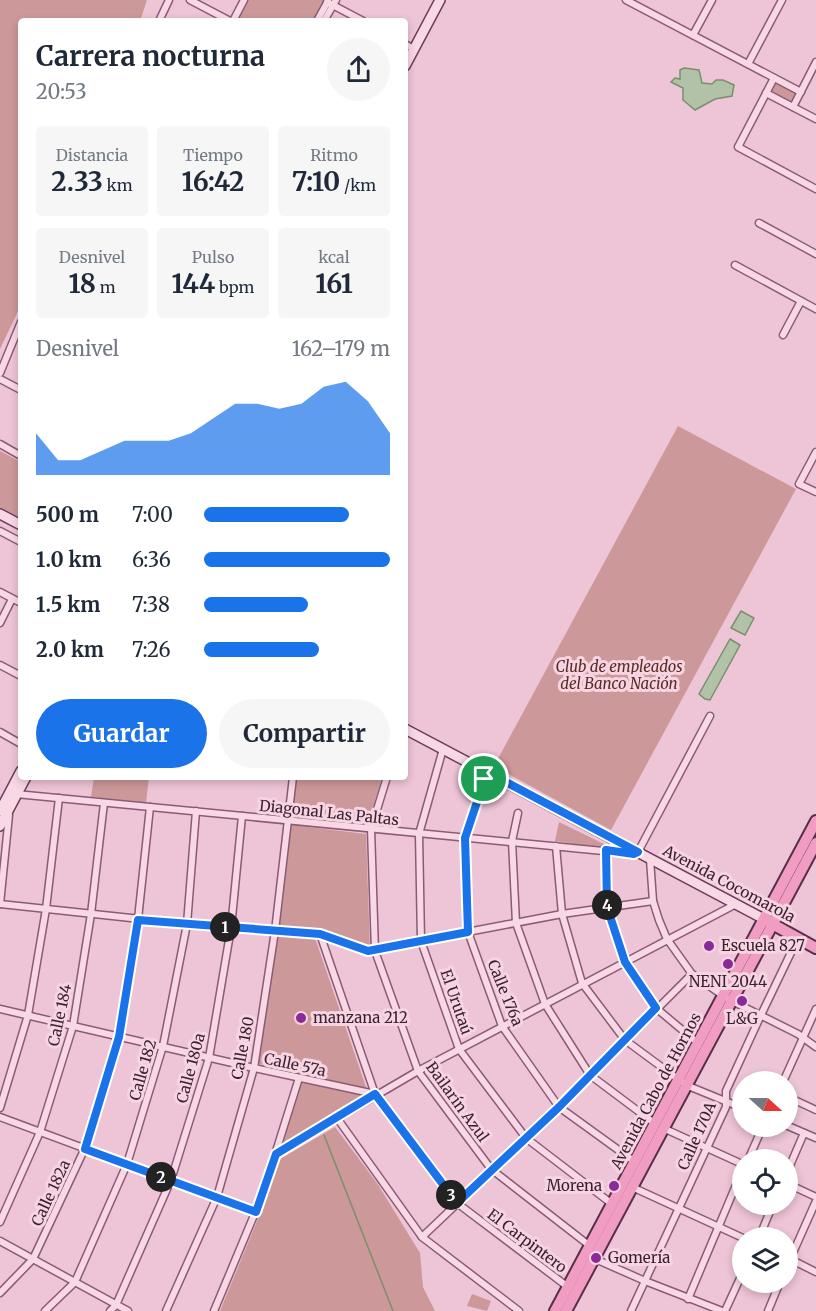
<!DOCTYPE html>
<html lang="es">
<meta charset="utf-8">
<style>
:root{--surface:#fff;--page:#f6f6f7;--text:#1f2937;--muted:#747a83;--accent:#1a73e8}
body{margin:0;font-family:Merriweather,serif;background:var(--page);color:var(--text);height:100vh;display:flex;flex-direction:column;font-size:22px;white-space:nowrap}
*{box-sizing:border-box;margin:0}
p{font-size:20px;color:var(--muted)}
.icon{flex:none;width:33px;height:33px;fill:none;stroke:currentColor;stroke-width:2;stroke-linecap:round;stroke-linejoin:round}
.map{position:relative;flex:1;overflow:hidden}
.side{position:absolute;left:18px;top:18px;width:390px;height:762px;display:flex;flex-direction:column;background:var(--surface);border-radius:6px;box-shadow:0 3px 9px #0003}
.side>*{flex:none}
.needle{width:39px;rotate:111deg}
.buttons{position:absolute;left:732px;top:1071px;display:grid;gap:12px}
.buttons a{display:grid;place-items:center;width:66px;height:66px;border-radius:50%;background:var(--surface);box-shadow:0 3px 9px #0003;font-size:30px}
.pin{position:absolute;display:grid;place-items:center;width:51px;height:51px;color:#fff;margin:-26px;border:3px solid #fff;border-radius:50%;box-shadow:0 2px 6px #0007}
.km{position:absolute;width:30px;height:30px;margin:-15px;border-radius:50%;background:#222;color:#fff;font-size:16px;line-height:30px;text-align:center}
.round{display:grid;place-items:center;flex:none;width:63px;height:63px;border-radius:32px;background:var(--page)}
.head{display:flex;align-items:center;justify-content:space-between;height:102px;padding:0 18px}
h1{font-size:27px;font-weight:700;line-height:45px}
.stats{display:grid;grid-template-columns:repeat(3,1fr);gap:9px;height:102px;padding:6px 18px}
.stats div{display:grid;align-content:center;border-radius:6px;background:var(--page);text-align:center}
.stats b{font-size:26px;font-weight:700}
.stats small{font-size:16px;font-weight:400}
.stats p{font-size:16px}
.chart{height:168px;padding:12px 18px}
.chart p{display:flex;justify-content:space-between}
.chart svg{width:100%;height:108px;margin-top:6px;fill:var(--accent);opacity:.7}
.button{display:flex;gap:12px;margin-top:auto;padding:12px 18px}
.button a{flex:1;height:69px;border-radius:36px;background:var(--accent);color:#fff;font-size:24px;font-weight:700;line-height:69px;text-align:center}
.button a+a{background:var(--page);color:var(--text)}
ul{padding:0 18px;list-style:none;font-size:20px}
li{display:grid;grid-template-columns:96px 72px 1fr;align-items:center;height:45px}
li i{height:15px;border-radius:8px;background:var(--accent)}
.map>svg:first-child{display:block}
.green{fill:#cd9899}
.water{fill:#b2c2a6;stroke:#7a906d;stroke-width:1.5}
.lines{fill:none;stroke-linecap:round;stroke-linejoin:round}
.stream{stroke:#7a906d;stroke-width:1.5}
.street-casing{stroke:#895b77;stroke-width:9}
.secondary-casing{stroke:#6b3e5a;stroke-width:12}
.primary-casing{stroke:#572f4a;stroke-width:14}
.street{stroke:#f9d8e6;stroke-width:6}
.secondary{stroke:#f9d8e6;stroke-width:9}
.primary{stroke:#f19dc2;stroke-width:10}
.route-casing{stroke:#fff;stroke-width:12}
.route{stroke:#1a73e8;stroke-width:8}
.poi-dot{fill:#892a98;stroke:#f6d4e2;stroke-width:2}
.labels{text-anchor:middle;stroke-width:6;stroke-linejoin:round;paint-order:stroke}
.park-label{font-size:15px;font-style:italic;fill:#562b25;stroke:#f6d4e2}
.street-label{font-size:15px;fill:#391f30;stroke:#f6d4e2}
.poi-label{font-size:15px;fill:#391f30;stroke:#f6d4e2;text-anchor:start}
</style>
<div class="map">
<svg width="816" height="1311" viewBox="0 0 816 1311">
<rect width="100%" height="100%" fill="#eec4d7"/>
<g class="green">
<polygon points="0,0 147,0 140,21 21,21 21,305 0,349"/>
<polygon points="247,0 324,0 312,21 237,21"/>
<polygon points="775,81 797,92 790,104 769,93"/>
<polygon points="678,426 796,489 611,830 494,766"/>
<polygon points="0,451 21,462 21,522 0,511"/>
<polygon points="94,777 149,777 146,803 91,797"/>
<polygon points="297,777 382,777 368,824 292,816"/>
<polygon points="559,822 608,846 607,849 555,841"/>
<polygon points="291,825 366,834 370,950 318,931 279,928"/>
<polygon points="279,935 315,938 367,1090 256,1063"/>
<polygon points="301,1080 366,1096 282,1144"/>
<polygon points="335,1127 377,1183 420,1253 423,1287 435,1311 220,1311 264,1204 280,1159"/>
<polygon points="472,1294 491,1301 487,1311 467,1306"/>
</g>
<g class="water">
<polygon points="684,68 699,70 702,83 712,84 716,80 723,80 734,85 732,96 715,99 695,110 683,100 683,88 671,82 675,78 680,79 680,70"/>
<polygon points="741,611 754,618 745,635 731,628"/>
<polygon points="730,639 740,645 710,700 705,699 699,694"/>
</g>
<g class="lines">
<polyline class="stream" points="324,1135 393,1311"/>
<g class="street-casing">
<g id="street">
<polyline points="190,0 230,21"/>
<polyline points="626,0 801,92"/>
<polyline points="327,2 363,21"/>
<polyline points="159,21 169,0"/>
<polyline points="233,21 244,0"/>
<polyline points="317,21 328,1"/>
<polyline points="324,21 336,0"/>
<polyline points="693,35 712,0"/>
<polyline points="405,44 414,49"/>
<polyline points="748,64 782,0"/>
<polyline points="774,78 738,147 816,189"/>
<polyline points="766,93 816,119"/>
<polyline points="793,107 816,62"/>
<polyline points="759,223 816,254"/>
<polyline points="735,265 816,309"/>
<polyline points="783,335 801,301"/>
<polyline points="0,373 21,322"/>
<polyline points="0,379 21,390"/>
<polyline points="0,444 21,456"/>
<polyline points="816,452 799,484 816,492"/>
<polyline points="0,531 21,542"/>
<polyline points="0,592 21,603"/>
<polyline points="0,623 12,599"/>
<polyline points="0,665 21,676"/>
<polyline points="0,732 21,744"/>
<polyline points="443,749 419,834 421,941 459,1049 526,1138 612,1204"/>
<polyline points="487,772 465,838 468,932 502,1026 559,1107 635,1162 635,1164"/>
<polyline points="387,777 371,829 375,951 418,1071 491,1169 590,1246"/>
<polyline points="16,794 634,854 638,852 710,716"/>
<polyline points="518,813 512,841 516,923 545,1004 590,1075 650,1120"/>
<polyline points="556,846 562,914 582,983 625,1040 686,1085 742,1108"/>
<polyline points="606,850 607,907 625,962 656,1008 693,1039"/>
<polyline points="650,859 653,901 659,920 667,939 692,974 728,999 798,1034 816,1047"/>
<polyline points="0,904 187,924 320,934 368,951 562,914 653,901"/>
<polyline points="0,904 9,815"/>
<polyline points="320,934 375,1094 457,1203 568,1287"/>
<polyline points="0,1009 254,1068 375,1094"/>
<polyline points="783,1082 816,1009"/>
<polyline points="788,1097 816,1110"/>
<polyline points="0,1108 28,1015 46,909 59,798"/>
<polyline points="0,1117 256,1212"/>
<polyline points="337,1118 422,1237 519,1311"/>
<polyline points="788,1126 816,1138"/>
<polyline points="663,1128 742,1164"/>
<polyline points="276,1154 418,1071 736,904"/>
<polyline points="748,1160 763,1126"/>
<polyline points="788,1170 804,1133"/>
<polyline points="788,1184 816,1197"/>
<polyline points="632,1187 743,1238"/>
<polyline points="0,1222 40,1132 73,1026 91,914 104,803"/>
<polyline points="422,1237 559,1107 692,974"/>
<polyline points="759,1238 773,1204"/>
<polyline points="0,1241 128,1311"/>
<polyline points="593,1258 645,1281 722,1311"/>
<polyline points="788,1258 816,1272"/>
<polyline points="788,1264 816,1201"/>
<polyline points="0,1293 33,1259 85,1148 119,1037 138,919 150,807"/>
<polyline points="688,1299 742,1171"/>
<polyline points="45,1311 75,1282 127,1164 163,1046 187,924 196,811"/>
<polyline points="110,1311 116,1305 171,1180 209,1058 231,928 242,816"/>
<polyline points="166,1311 217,1197 254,1068 275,931 293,777"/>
<polyline points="214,1311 262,1196 299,1078"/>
<polyline points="631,1311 726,1107 726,1091 761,1015 798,938"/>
<polyline points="725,1311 742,1274"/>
<polyline points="768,1311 780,1282"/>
</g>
</g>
<g class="secondary-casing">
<g id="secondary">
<polyline points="405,66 440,0"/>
<polyline points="0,514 21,525"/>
<polyline points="405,729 764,919"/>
<polyline points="0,811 21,771"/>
<polyline points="0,826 26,777"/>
</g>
</g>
<g class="primary-casing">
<g id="primary">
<polyline points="767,921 816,948"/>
<polyline points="555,1311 816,821"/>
<polyline points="566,1311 816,843"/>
</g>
</g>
<use href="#street" class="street"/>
<use href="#secondary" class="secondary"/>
<use href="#primary" class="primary"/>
</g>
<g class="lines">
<g class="route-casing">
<polygon id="route" points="487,772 638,852 634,854 606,850 607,907 625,962 656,1008 559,1107 457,1203 375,1094 276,1154 256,1212 85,1149 119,1037 138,920 320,934 368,951 468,932 465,838"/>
</g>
<use href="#route" class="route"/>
</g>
<g class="poi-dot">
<circle cx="709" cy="946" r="6"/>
<circle cx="728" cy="964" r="6"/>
<circle cx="742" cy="1001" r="6"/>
<circle cx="301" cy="1018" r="6"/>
<circle cx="614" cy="1186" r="6"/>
<circle cx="596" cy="1258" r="6"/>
</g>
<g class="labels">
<g class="park-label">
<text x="619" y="672">Club de empleados<tspan x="619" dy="17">del Banco Nación</tspan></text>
</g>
<g class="street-label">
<text transform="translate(329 813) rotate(6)" y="5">Diagonal Las Paltas</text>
<text transform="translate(729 884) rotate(28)" y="5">Avenida Cocomarola</text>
<text transform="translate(505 993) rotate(68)" y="5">Calle 176a</text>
<text transform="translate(456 1002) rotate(71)" y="5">El Urutaú</text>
<text transform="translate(60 1015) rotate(-78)" y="5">Calle 184</text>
<text transform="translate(243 1048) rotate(-79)" y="5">Calle 180</text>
<text transform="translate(295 1065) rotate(12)" y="5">Calle 57a</text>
<text transform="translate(191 1068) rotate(-75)" y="5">Calle 180a</text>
<text transform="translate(143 1070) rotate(-74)" y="5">Calle 182</text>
<text transform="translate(656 1091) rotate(-62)" y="5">Avenida Cabo de Hornos</text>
<text transform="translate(457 1102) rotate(54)" y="5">Bailarín Azul</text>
<text transform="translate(697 1136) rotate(-66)" y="5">Calle 170A</text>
<text transform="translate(51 1193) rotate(-65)" y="5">Calle 182a</text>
<text transform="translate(527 1241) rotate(37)" y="5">El Carpintero</text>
</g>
<g class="poi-label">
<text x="721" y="951">Escuela 827</text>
<text x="728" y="987" text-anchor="middle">NENI 2044</text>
<text x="313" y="1023">manzana 212</text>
<text x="742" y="1024" text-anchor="middle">L&amp;G</text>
<text x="602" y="1191" text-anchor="end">Morena</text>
<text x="608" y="1263">Gomería</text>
</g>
</g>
</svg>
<div class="buttons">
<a><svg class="needle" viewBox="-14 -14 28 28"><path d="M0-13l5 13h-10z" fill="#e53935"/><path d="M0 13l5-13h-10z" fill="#747a83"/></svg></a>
<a><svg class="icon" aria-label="locate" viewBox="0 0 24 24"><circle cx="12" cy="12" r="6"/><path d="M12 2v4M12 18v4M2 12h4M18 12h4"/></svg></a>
<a><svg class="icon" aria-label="layers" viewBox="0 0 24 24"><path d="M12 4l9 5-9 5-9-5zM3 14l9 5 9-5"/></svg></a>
</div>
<div class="pin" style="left:484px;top:779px;background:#1e9e55"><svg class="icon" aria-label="arrive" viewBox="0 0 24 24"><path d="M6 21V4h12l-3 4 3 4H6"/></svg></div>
<b class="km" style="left:225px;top:927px">1</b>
<b class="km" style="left:161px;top:1177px">2</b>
<b class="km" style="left:451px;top:1195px">3</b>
<b class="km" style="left:607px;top:905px">4</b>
<section class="side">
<div class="head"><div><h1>Carrera nocturna</h1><p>20:53</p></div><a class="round"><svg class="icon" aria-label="share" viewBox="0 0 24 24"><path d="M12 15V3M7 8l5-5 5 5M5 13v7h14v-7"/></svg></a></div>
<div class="stats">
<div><p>Distancia</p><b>2.33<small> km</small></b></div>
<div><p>Tiempo</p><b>16:42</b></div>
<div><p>Ritmo</p><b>7:10<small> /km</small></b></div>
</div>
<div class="stats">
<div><p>Desnivel</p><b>18<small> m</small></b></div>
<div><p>Pulso</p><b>144<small> bpm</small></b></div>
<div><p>kcal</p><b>161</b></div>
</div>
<div class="chart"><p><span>Desnivel</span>162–179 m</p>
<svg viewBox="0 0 160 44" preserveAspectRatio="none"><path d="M0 44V27L10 38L20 38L30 34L40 30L50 30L60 30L70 27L80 21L90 15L100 15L110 17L120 15L130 8L140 6L150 14L160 27V44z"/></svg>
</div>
<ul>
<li><b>500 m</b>7:00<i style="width:78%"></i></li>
<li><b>1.0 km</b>6:36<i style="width:100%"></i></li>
<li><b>1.5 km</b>7:38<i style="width:56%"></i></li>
<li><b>2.0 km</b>7:26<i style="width:62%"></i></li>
</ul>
<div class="button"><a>Guardar</a><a>Compartir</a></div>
</section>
</div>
